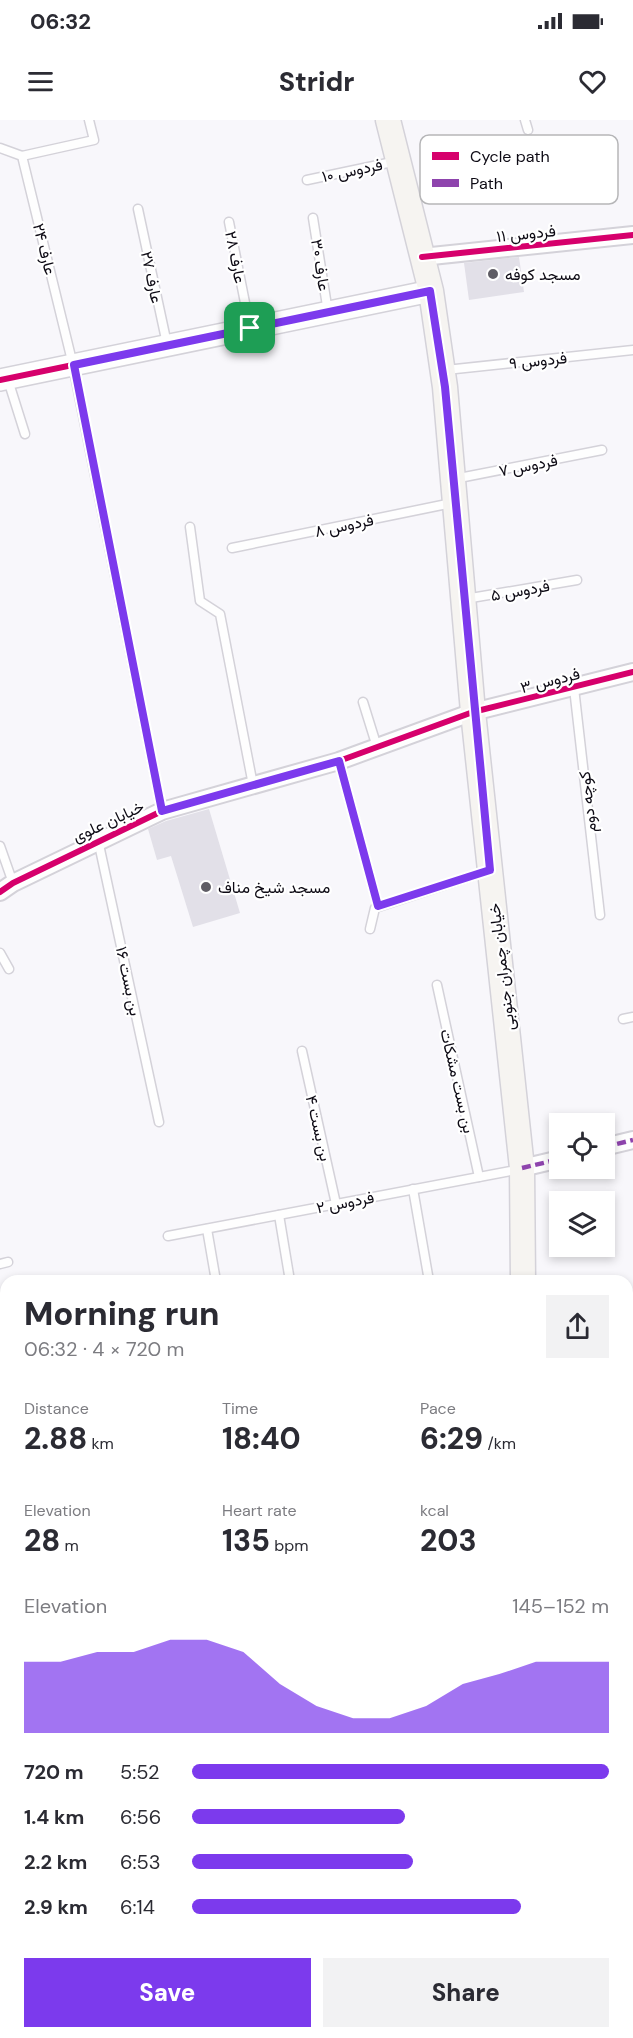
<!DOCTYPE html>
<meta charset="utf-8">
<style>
:root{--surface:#fff;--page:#f2f2f3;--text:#2b2b33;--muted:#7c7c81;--accent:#7c3aed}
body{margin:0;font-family:"DM Sans",Vazirmatn,sans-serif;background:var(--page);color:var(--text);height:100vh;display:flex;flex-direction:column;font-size:22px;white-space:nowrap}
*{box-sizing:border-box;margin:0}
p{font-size:20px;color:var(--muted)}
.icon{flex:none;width:33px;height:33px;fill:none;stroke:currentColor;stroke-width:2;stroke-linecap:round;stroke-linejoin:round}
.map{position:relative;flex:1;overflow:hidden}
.drawer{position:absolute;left:0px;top:1155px;width:633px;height:764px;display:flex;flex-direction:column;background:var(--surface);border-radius:18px 18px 0 0;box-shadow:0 3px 9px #0003}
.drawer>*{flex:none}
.tools{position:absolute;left:549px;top:993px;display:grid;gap:12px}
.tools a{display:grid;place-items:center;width:66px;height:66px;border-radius:0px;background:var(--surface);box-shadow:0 3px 9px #0003;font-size:30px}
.pin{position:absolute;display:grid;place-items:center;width:51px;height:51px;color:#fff;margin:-26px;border-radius:12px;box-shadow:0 3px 9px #0006}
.round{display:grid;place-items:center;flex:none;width:63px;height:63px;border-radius:0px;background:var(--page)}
.headline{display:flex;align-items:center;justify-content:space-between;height:102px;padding:0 24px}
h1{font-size:33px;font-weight:800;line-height:45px}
.figures{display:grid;grid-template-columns:repeat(3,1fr);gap:9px;height:102px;padding:6px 24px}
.figures div{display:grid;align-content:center}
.figures b{font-size:30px;font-weight:800}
.figures small{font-size:16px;font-weight:400}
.figures p{font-size:16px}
.chart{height:168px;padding:12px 24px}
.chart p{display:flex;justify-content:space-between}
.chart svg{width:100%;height:108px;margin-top:6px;fill:var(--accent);opacity:.7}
.button{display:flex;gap:12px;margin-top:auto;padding:12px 24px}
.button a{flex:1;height:69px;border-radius:0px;background:var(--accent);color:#fff;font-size:24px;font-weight:800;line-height:69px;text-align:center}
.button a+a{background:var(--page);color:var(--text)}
ul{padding:0 24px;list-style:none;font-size:20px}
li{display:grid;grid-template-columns:96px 72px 1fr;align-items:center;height:45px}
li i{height:15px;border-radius:8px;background:var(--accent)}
.status{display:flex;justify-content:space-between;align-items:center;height:42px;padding:0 30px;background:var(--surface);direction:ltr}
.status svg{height:16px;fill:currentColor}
header{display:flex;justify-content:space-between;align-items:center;height:78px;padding:0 24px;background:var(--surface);font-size:27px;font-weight:800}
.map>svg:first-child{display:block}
.building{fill:#e2e0e8}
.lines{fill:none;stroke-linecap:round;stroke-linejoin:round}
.service-casing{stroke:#d4d2d9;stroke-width:11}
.minor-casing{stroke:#d4d2d9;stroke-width:20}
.tertiary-casing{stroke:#d4d2d9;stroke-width:24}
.secondary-casing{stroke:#d4d2d9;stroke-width:27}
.service{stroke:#fefefe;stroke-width:8}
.minor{stroke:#fefefe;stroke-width:16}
.tertiary{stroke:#fefefe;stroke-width:21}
.secondary{stroke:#f6f4f1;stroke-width:24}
.quiet{stroke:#8e44ad;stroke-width:4.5;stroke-dasharray:9 4.5;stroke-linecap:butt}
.cycleway-casing{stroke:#fff;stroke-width:10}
.cycleway{stroke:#d6006c;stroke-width:6}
.route-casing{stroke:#fff;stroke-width:12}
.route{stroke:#7c3aed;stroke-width:8}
.poi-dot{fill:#5f5d65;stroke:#fff;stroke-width:2}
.labels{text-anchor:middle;stroke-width:4.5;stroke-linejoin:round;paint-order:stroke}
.street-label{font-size:16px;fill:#0d0a14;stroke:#fff}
.poi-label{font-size:16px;fill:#0d0a14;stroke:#fff;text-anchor:start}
.key{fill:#fff;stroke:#b6b6b8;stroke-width:1.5}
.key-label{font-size:16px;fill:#0d0a14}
</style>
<div class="status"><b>06:32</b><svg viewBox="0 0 49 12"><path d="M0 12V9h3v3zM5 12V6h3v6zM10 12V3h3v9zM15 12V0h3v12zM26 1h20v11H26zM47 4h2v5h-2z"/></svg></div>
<header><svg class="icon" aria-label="menu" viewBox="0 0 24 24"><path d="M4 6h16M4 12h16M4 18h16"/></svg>Stridr<svg class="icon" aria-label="heart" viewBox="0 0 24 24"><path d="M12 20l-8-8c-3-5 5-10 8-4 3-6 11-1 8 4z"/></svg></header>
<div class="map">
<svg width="633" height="1918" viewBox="0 0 633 1918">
<rect width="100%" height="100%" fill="#f8f7fb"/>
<g class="building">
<polygon points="519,137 524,172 469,180 464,143"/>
<polygon points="209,689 240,793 193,807 171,736 157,740 148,709 166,701"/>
</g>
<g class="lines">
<g class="service-casing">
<g id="service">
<polyline points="525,0 528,10"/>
<polyline points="0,28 22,36 73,245 162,691"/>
<polyline points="22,36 94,20 89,0"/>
<polyline points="307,60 397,41"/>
<polyline points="138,89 167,224"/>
<polyline points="313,98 328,192"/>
<polyline points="229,102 250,208"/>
<polyline points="446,250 633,230"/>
<polyline points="8,260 25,314"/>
<polyline points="454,359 602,330"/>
<polyline points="190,407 200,481 220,494 253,665"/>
<polyline points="232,428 452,383"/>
<polyline points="465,479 577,460"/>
<polyline points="574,568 600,795"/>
<polyline points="363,582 377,627"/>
<polyline points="339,641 378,786"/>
<polyline points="98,720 159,1002"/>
<polyline points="0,726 13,763"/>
<polyline points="370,809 375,788 487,751"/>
<polyline points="0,833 9,849"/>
<polyline points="437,865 479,1057"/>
<polyline points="623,899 633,897"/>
<polyline points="302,931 336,1084"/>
<polyline points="413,1069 429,1161"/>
<polyline points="279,1095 290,1161"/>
<polyline points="207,1109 216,1161"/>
<polyline points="168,1116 521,1049"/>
<polyline points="0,1144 8,1142"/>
<polyline points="0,1227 6,1226"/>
<polyline points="0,1261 6,1261"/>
<polyline points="0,1560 6,1560"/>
<polyline points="0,1632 6,1632"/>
<polyline points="0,1857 6,1857"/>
<polyline points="33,1918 34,1912"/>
<polyline points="295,1918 295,1912"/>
</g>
</g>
<g class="minor-casing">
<g id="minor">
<polyline points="422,137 633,115"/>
<polyline points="0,772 13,763 162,691 339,641 473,592 633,552"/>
<polyline points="604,1027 633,1020"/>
<polyline points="522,1048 560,1039"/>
<polyline points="0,1693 6,1694"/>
<polyline points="627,1900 633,1902"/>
<polyline points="108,1918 109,1912"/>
</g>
</g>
<g class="tertiary-casing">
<polyline id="tertiary" points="0,260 431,171"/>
</g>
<g class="secondary-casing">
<g id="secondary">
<polyline points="388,0 431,171 445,267 473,592 522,1048 523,1161"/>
<polyline points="0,1338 6,1339"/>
<polyline points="627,1409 633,1410"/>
<polyline points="416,1918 417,1912"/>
</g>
</g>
<use href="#service" class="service"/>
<use href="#minor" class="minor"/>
<use href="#tertiary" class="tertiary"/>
<use href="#secondary" class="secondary"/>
<g class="quiet">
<polyline points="604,1027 633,1020"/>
<polyline points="522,1048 560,1039"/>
</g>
<g class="cycleway-casing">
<g id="cycleway">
<polyline points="422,137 633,115"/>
<polyline points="0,260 431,171"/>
<polyline points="0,772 13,763 162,691 339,641 473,592 633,552"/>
</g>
</g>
<use href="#cycleway" class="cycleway"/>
</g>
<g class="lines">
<g class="route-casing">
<polygon id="route" points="430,171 445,267 490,750 378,786 339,641 162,691 74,245"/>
</g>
<use href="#route" class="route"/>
</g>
<g class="poi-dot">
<circle cx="493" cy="154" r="6"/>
<circle cx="206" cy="767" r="6"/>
</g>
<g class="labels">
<g class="street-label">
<text transform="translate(352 50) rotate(-12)" y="6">فردوس ۱۰</text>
<text transform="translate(526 113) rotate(-6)" y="6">فردوس ۱۱</text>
<text transform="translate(45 129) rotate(76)" y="6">عارف ۲۴</text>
<text transform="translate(236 137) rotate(79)" y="6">عارف ۲۸</text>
<text transform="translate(321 145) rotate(81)" y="6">عارف ۳۰</text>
<text transform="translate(152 157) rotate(78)" y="6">عارف ۲۷</text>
<text transform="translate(538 240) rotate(-6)" y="6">فردوس ۹</text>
<text transform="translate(528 345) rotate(-11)" y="6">فردوس ۷</text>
<text transform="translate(344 405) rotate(-12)" y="6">فردوس ۸</text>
<text transform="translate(520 470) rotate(-10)" y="6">فردوس ۵</text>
<text transform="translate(550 560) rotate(-14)" y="6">فردوس ۳</text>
<text transform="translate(587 682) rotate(-96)" y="6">کوچه دوم</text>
<text transform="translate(108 701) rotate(-25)" y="6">خیابان علوی</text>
<text transform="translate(501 847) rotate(-97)" y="6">خیابان چمران جنوبی</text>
<text transform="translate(129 861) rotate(78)" y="6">بن بست ۱۶</text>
<text transform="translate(458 961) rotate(77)" y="6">بن بست مشکات</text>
<text transform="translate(319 1008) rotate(77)" y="6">بن بست ۴</text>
<text transform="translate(345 1082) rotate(-11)" y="6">فردوس ۲</text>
</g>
<g class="poi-label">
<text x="505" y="160">مسجد کوفه</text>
<text x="218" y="773">مسجد شیخ مناف</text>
</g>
</g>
<rect x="420" y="15" width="198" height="69" rx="9" class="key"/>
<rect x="432" y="32" width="27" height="8" fill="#d6006c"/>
<rect x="432" y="59" width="27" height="8" fill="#8e44ad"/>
<g class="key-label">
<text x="470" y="42">Cycle path</text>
<text x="470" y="69">Path</text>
</g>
</svg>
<div class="tools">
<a><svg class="icon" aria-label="locate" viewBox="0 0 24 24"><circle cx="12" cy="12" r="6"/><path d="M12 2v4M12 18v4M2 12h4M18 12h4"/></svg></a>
<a><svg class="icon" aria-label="layers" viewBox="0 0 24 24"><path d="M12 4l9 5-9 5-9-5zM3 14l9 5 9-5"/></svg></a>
</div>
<div class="pin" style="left:250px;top:208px;background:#1e9e55"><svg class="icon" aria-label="arrive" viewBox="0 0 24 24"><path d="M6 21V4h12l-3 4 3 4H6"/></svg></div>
<section class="drawer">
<div class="headline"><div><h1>Morning run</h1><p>06:32 · 4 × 720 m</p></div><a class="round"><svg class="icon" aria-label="share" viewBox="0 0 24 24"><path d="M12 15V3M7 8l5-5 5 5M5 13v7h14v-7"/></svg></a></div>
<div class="figures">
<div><p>Distance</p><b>2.88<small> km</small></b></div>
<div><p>Time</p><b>18:40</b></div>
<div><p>Pace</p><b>6:29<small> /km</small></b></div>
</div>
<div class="figures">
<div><p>Elevation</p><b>28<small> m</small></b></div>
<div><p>Heart rate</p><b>135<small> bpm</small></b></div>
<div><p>kcal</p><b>203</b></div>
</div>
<div class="chart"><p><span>Elevation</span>145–152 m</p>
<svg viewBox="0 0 160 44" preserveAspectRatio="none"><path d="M0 44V15L10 15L20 11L30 11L40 6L50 6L60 11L70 24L80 33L90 38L100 38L110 33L120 24L130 20L140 15L150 15L160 15V44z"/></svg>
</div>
<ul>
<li><b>720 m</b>5:52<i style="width:100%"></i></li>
<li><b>1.4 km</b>6:56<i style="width:51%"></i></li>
<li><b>2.2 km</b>6:53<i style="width:53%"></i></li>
<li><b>2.9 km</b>6:14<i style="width:79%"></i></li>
</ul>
<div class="button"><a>Save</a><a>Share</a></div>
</section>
</div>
